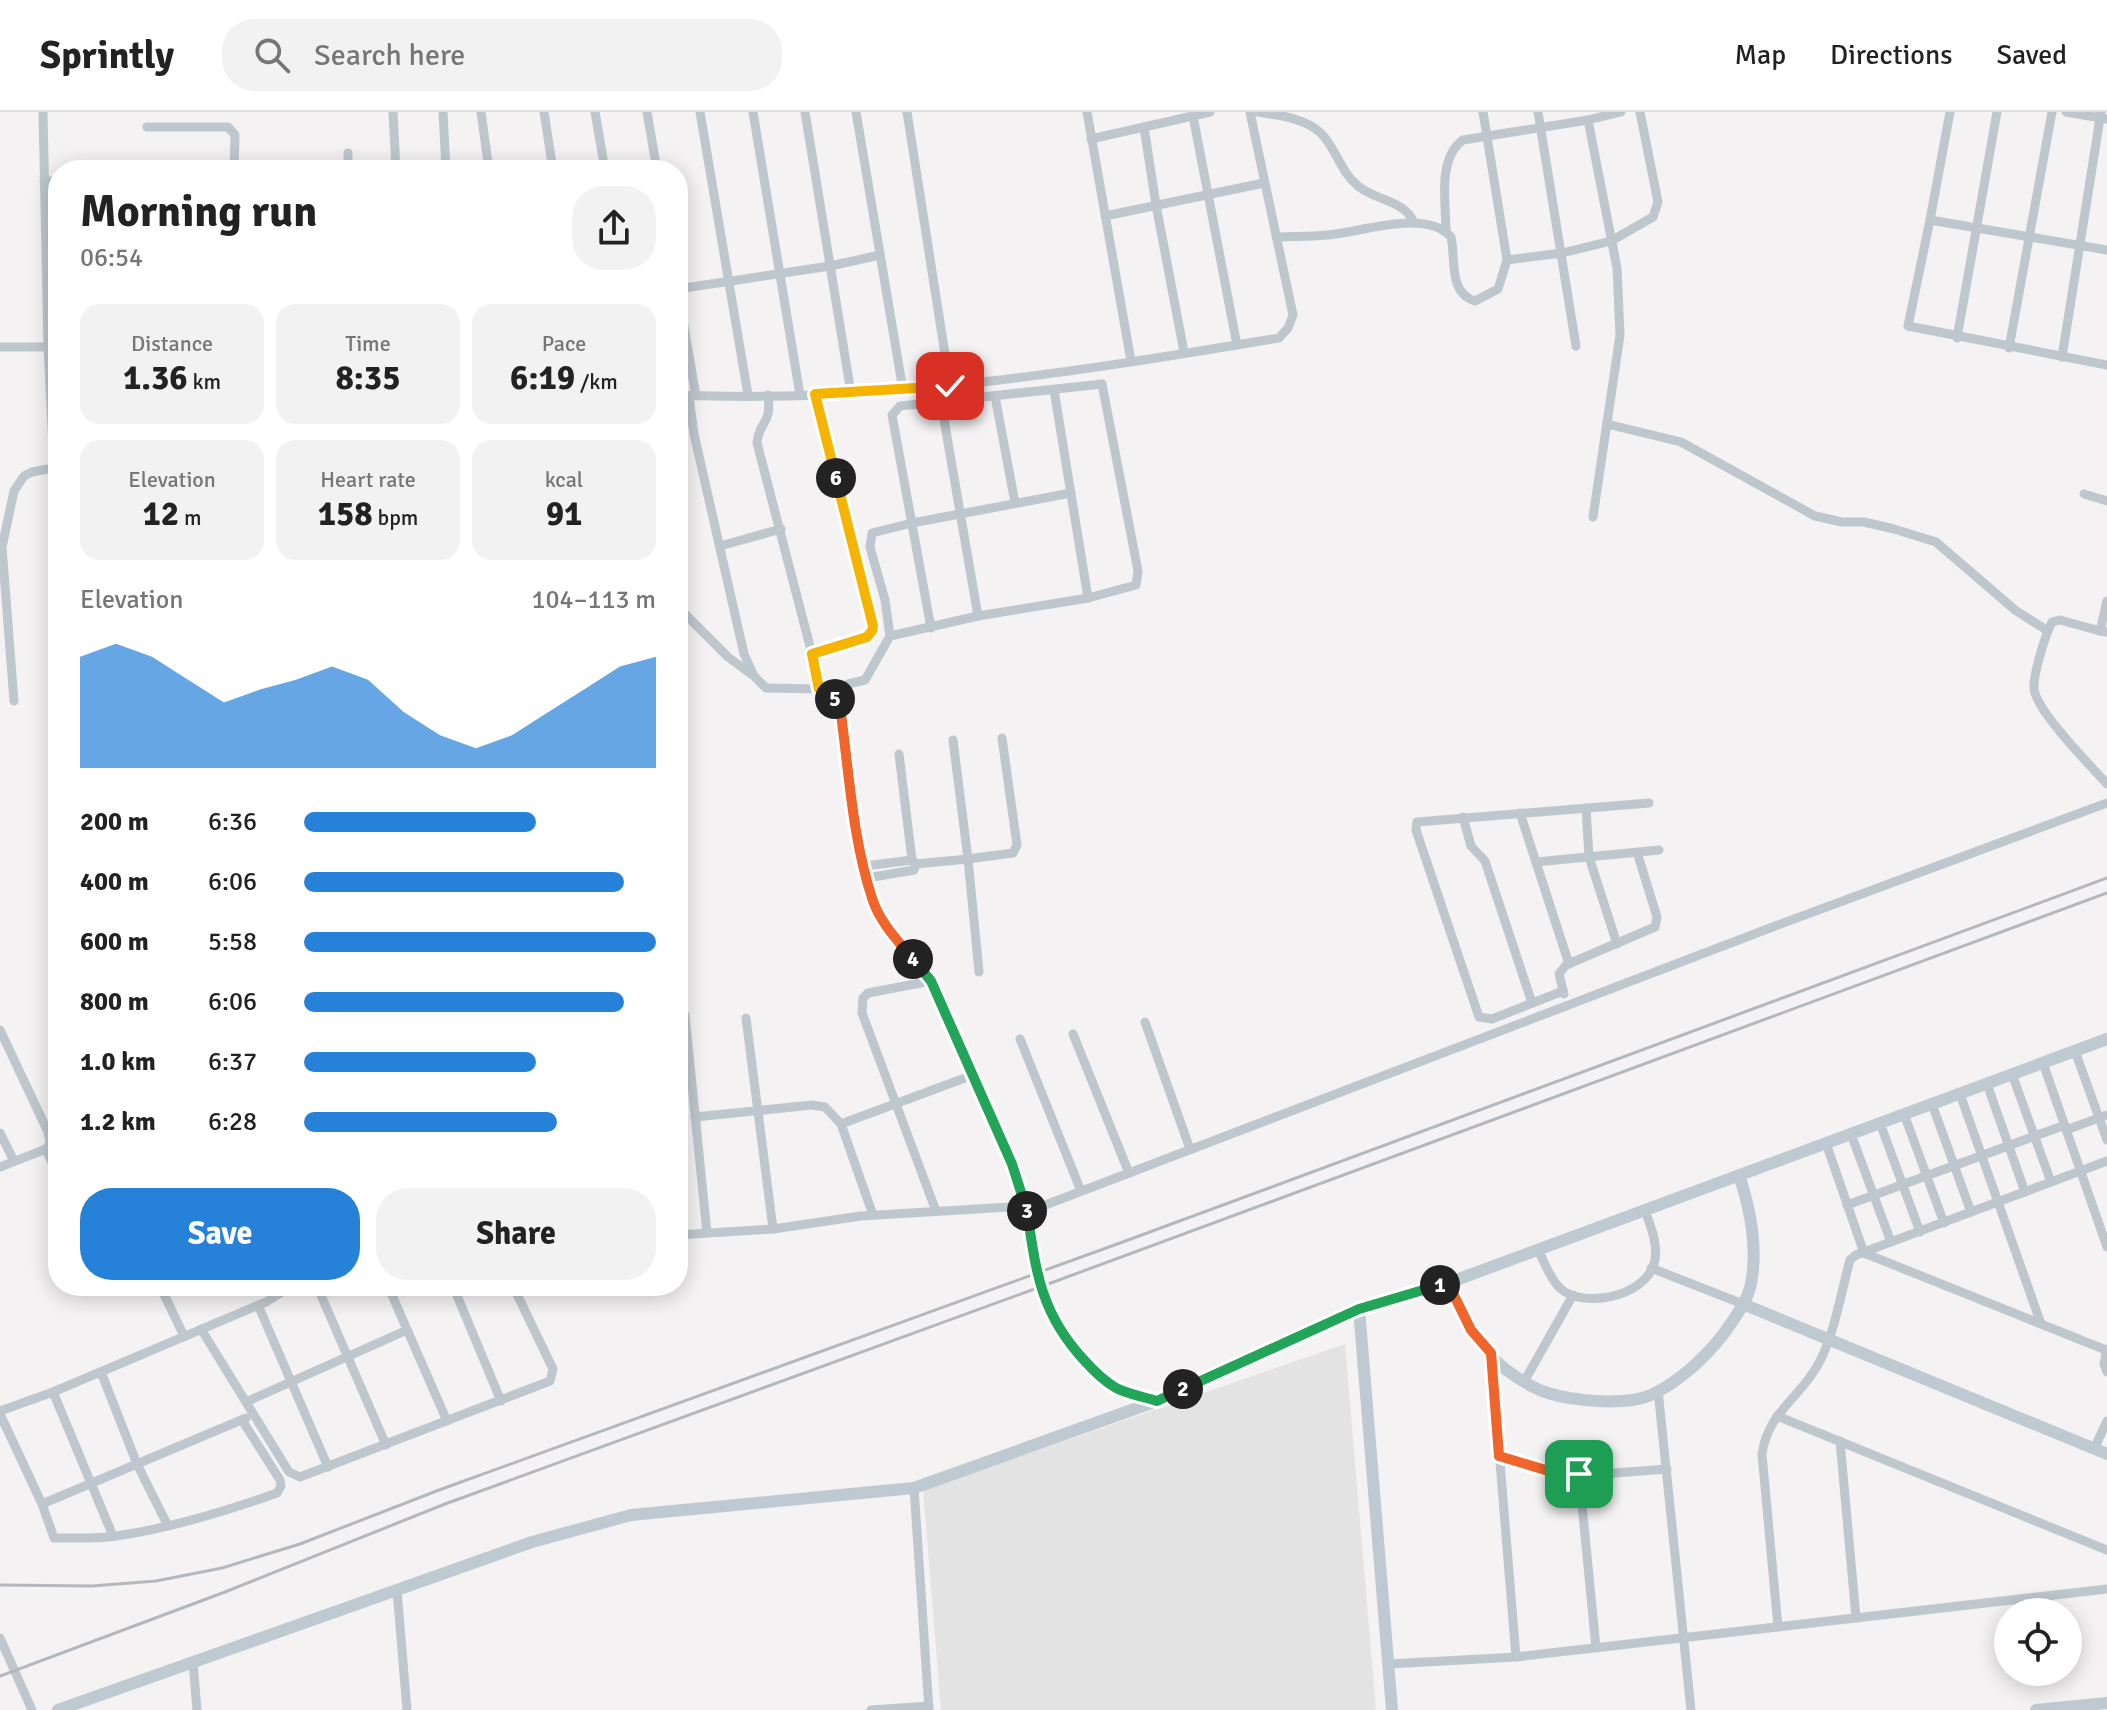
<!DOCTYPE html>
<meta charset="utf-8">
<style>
:root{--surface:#fff;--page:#f2f2f2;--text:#222;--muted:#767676;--line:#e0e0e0;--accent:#2681d9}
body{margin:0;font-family:Signika,sans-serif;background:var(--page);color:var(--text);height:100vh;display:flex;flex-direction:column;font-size:30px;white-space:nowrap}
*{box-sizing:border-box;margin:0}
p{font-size:26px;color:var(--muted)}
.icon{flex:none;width:44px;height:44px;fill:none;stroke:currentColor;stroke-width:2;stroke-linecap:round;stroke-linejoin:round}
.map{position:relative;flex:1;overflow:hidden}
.sheet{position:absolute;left:48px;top:48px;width:640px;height:1136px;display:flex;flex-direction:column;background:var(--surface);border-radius:32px;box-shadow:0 4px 20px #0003}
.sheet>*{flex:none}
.fabs{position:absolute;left:1994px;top:1486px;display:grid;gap:16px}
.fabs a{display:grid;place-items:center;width:88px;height:88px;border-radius:50%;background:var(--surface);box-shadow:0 4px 20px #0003;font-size:40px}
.pin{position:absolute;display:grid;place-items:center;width:68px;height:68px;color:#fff;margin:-34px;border-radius:16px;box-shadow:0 4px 12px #0006}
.km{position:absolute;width:40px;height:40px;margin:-20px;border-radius:50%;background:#222;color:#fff;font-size:22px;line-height:40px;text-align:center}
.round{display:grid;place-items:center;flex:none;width:84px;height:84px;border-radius:32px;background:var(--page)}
.head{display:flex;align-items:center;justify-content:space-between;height:136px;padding:0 32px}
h1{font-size:44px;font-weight:700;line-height:60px}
.figures{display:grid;grid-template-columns:repeat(3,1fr);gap:12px;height:136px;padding:8px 32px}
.figures div{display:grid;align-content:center;border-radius:20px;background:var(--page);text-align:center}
.figures b{font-size:34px;font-weight:700}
.figures small{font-size:22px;font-weight:400}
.figures p{font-size:22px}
.chart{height:224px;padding:16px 32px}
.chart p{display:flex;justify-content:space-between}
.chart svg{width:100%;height:144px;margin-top:8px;fill:var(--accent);opacity:.7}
.primary-button{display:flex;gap:16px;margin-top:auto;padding:16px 32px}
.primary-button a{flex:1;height:92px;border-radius:32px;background:var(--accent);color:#fff;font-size:32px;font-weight:700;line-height:92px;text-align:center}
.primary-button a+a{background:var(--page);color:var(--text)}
ul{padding:0 32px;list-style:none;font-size:26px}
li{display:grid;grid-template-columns:128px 96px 1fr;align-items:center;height:60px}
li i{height:20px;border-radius:10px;background:var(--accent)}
header{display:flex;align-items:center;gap:48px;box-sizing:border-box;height:112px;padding:0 40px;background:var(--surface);border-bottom:2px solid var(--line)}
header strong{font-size:38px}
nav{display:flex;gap:44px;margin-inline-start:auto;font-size:28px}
.search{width:560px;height:72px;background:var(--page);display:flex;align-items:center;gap:20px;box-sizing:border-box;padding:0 28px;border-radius:32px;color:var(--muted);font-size:30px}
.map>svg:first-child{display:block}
.education{fill:#e4e3e3}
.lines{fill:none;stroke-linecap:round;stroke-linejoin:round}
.street{stroke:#bec7cd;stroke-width:9}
.secondary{stroke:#bfc9d1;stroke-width:12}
.rail{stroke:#b4b7bb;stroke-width:3}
.split-1-casing{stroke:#fff;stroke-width:16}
.split-2-casing{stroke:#fff;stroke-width:16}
.split-3-casing{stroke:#fff;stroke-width:16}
.split-4-casing{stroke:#fff;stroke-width:16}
.split-5-casing{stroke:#fff;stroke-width:16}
.split-6-casing{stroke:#fff;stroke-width:16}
.split-7-casing{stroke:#fff;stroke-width:16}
.split-1{stroke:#f0652b;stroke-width:10}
.split-2{stroke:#22a559;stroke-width:10}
.split-3{stroke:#22a559;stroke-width:10}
.split-4{stroke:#22a559;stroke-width:10}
.split-5{stroke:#f0652b;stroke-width:10}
.split-6{stroke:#f5b400;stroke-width:10}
.split-7{stroke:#f5b400;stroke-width:10}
</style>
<header>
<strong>Sprintly</strong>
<div class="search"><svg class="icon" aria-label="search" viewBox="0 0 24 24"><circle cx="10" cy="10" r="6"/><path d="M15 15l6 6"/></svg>Search here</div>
<nav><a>Map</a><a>Directions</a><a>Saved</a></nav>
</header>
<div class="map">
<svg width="2107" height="1598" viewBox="0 0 2107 1598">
<rect width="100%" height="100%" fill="#f4f2f2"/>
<polygon class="education" points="1345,1232 1376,1598 941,1598 923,1378"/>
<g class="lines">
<g class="street">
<polyline points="43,0 48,235 58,238"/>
<polyline points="393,0 396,58"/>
<polyline points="443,0 446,58"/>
<polyline points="481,0 489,58"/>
<polyline points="544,0 553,58"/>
<polyline points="595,0 605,58"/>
<polyline points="647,0 657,58"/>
<polyline points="700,0 748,283"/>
<polyline points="753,0 800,283"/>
<polyline points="805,0 851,281"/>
<polyline points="856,0 903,278"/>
<polyline points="907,0 950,274"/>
<polyline points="1087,0 1131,249"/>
<path d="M1258,0C1277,3 1296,5 1313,15C1335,29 1338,58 1358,74C1376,89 1405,88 1414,111"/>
<polyline points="1483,0 1507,148 1562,141 1611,129 1653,105 1658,90 1640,0"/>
<polyline points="1538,0 1576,234"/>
<polyline points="1950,0 1930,108 2107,138"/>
<polyline points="2066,0 2107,7"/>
<polyline points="1193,4 1237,233"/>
<polyline points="1588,8 1621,0"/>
<polyline points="147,15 228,15 235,23 234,58"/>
<polyline points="1144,15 1156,93 1184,240"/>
<polyline points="1091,27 1210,0"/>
<polyline points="348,41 348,58"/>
<polyline points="301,56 301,58"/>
<polyline points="44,69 58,69"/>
<polyline points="1105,104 1264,71"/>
<polyline points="1930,108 1908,214 2107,253"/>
<path d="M1446,119C1446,91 1437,47 1463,28L1588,8L1617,156L1620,223L1593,405"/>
<path d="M1276,125C1293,124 1310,125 1327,123C1360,121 1425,96 1451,125C1456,147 1448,181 1475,189L1498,177L1507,148"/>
<polyline points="46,127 58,127"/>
<polyline points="678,177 830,154 880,143"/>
<polyline points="678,180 696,284"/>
<polyline points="1957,226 1997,0"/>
<polyline points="0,235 48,235 58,431"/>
<polyline points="2009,236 2052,0"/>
<polyline points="2062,245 2101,0"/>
<polyline points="1054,278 1088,486"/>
<path d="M678,283C880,292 1081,259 1279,226L1288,216L1293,203L1250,0"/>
<path d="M768,283C772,314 759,308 757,331L812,542L819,577"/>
<polyline points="689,284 694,322 744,542 754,564 766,576 819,577 830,580 840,595 857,720 872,787 884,812 929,865 1012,1052 1025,1090 1040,1175 1053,1208 1066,1228 1091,1255 1116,1276 1157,1289"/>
<polyline points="995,284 1015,391"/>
<polyline points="941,290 978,504"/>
<polyline points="1607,312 1681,330 1815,404 1842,410 1864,410 1894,417 1936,430 2015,498 2048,519"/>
<polyline points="2084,382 2107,389"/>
<polyline points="720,434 781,417"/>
<polyline points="2107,489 2100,519 2107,520"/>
<polyline points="678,495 728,545 751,562"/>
<path d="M2100,519L2060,508L2052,510C2045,524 2033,562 2034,577C2037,600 2090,653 2107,672"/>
<polyline points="890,524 885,488 870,435 872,421 912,411 1071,381"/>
<polyline points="812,542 867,525 873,514 815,282"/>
<polyline points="830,580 848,572 865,568 890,524 978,504 1088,486 1136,473 1138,459 1102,272 900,294 892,303 931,516"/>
<polyline points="14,589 2,435 14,379 24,364 32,360 53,356"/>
<polyline points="899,642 912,748"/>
<polyline points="1586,696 1589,745 1617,832"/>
<polyline points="1520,701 1569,852"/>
<polyline points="1463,705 1471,734 1485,749 1532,891"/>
<polyline points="1536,750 1659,738"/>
<polyline points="916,752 968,747 953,628"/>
<polyline points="865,754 912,748 916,752 914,758 867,766"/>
<polyline points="979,860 968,747 1013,741 1017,733 1002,626"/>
<polyline points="931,869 868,881 863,886 862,901 936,1099"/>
<polyline points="1563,879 1492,907 1479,905 1416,718 1417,710 1649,691"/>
<polyline points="1564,882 1559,862 1566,853 1655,815 1657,805 1637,740"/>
<polyline points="685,903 707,1121"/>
<polyline points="746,906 773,1117"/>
<polyline points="1145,910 1190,1037"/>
<polyline points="0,918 48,1020 50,1032 46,1037 0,1055"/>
<polyline points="1073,922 1129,1061"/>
<polyline points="1020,927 1081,1079"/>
<polyline points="2075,939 2107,1028"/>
<polyline points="2043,951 2107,1135"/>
<polyline points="2012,962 2051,1070"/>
<polyline points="1987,972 2025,1080"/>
<polyline points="1960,982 2041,1212"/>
<polyline points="1932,992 1971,1100"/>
<polyline points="1904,1002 1944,1111"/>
<polyline points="695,1005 812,993 825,995 841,1012 973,963"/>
<polyline points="1880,1011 1920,1120"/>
<polyline points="841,1012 873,1103"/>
<polyline points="2066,1018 2107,1003"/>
<polyline points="0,1021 14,1049"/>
<polyline points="1851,1022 1891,1130"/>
<polyline points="1826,1031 1864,1141"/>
<polyline points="46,1037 58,1064"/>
<polyline points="1847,1093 2065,1013"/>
<polyline points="1027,1100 1770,816 2107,691"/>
<polyline points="678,1123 773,1117 861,1104 1026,1094"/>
<path d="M1538,1138C1545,1151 1552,1172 1565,1180C1592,1196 1649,1182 1655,1148C1658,1131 1650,1113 1645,1098"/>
<polyline points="1864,1141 2106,1238"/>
<polyline points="1651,1156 1743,1192"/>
<polyline points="160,1174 184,1224"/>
<polyline points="317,1174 386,1333"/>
<polyline points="388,1174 447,1309"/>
<polyline points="453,1174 501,1289"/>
<polyline points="258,1193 328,1355"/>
<polyline points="201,1217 289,1360 300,1365 550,1269 553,1257 513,1174"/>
<polyline points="2107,1237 2104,1252 2107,1260"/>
<polyline points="1491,1241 1516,1545"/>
<polyline points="101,1260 137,1352 168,1414"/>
<polyline points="1525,1268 1573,1183"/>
<polyline points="1658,1278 1691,1598"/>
<polyline points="53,1280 113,1424"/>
<polyline points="246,1290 407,1218"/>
<polyline points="0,1299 53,1280 266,1190 292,1174"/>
<path d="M0,1302L42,1392L54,1426C74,1426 96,1427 116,1424C172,1416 224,1400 277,1381L281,1374L280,1368L242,1308"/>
<polyline points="1777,1304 2107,1438"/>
<polyline points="1840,1329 1856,1506"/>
<polyline points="2094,1337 2107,1309"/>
<polyline points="1499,1344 1552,1360 1589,1363 1667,1357"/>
<polyline points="1579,1362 1596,1536"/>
<polyline points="914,1376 929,1598"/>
<polyline points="42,1392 246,1306"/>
<polyline points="397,1478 407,1598"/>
<path d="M1778,1515L1762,1342C1768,1299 1802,1285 1820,1249C1835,1219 1841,1181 1850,1148L1856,1143L2107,1049"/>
<polyline points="0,1526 32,1598"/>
<polyline points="193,1550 197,1598"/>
<polyline points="1389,1552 1516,1545 2107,1477"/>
<polyline points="871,1598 929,1594"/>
</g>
<g class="secondary">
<path d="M1448,1171C1463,1202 1477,1235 1505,1257C1516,1265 1535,1277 1548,1281C1573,1289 1626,1294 1651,1283C1679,1270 1706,1245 1725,1220C1736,1204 1750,1186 1752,1166C1757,1132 1750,1096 1739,1063"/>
<polyline points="1743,1192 2107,1342"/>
<polyline points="1359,1197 1392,1598"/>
<polyline points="58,1598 532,1430 631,1403 914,1376 1157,1289 1359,1197 1448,1171 2107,927"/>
<polyline points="2036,1598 2107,1591"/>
</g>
<g class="rail">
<polyline points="0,1473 92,1474 156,1469 222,1456 300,1432 439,1378 1120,1131 2107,766"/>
<polyline points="0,1564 225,1480 445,1392 1040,1175 2107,781"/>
</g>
</g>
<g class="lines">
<g class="split-1-casing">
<polyline id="split-1" points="1440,1173 1448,1171 1471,1218 1491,1241 1499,1344 1552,1360 1579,1362"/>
</g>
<g class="split-2-casing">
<polyline id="split-2" points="1183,1277 1359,1197 1440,1173"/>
</g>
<g class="split-3-casing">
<path id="split-3" d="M1027,1099C1036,1159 1040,1200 1083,1247C1092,1257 1104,1269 1116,1276C1128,1282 1144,1285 1157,1289L1183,1277"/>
</g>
<g class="split-4-casing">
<polyline id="split-4" points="913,847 931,869 1012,1052 1027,1099"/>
</g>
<g class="split-5-casing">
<path id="split-5" d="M835,587L840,595C849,658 852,725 872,786C879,809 897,828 913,847"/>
</g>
<g class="split-6-casing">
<polyline id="split-6" points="835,587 830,580 819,577 812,542 867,525 872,519 873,514 836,366"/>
</g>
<g class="split-7-casing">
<polyline id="split-7" points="836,366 815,282 950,274"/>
</g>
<use href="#split-1" class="split-1"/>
<use href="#split-2" class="split-2"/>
<use href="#split-3" class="split-3"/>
<use href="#split-4" class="split-4"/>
<use href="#split-5" class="split-5"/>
<use href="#split-6" class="split-6"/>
<use href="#split-7" class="split-7"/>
</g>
</svg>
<div class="fabs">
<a><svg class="icon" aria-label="locate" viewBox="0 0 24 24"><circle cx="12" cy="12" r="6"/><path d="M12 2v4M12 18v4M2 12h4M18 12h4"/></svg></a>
</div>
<div class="pin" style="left:1579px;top:1362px;background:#1e9e55"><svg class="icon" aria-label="arrive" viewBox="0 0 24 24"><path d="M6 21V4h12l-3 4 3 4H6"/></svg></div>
<div class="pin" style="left:950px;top:274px;background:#d93025"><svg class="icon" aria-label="check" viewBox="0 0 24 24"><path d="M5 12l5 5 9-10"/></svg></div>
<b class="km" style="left:1440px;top:1173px">1</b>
<b class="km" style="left:1183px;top:1277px">2</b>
<b class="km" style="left:1027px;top:1099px">3</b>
<b class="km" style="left:913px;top:847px">4</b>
<b class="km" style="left:835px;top:587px">5</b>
<b class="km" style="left:836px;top:366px">6</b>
<section class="sheet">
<div class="head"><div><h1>Morning run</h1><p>06:54</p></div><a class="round"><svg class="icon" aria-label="share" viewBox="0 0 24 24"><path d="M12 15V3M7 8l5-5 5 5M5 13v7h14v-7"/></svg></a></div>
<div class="figures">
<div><p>Distance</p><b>1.36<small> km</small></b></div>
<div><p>Time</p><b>8:35</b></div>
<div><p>Pace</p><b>6:19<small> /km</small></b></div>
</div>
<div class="figures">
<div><p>Elevation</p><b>12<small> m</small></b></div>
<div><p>Heart rate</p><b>158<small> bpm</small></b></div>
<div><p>kcal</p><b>91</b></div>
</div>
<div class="chart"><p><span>Elevation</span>104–113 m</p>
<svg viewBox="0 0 160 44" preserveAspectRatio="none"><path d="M0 44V10L10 6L20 10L30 17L40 24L50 20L60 17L70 13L80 17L90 27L100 34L110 38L120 34L130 27L140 20L150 13L160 10V44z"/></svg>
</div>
<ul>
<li><b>200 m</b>6:36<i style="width:66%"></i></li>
<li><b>400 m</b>6:06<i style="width:91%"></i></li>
<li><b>600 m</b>5:58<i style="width:100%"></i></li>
<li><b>800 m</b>6:06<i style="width:91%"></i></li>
<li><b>1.0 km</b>6:37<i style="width:66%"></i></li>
<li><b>1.2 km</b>6:28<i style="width:72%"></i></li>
</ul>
<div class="primary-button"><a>Save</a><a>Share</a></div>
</section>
</div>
